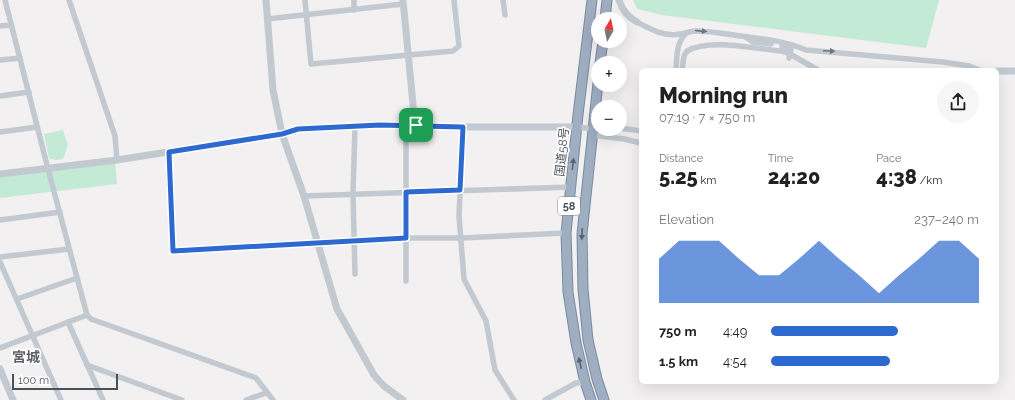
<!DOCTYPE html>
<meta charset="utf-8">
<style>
:root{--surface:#fff;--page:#f6f6f6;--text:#222;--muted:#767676;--accent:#2d69ce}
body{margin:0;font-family:Raleway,"Noto Sans JP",sans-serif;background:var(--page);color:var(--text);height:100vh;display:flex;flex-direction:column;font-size:15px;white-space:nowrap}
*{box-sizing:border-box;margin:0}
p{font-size:13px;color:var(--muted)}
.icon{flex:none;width:22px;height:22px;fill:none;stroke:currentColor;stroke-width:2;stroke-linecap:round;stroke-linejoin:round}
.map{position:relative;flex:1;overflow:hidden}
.drawer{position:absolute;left:639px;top:68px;width:360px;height:316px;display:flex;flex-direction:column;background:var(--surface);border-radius:6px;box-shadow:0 4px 16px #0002}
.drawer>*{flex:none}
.needle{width:26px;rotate:9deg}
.tools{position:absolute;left:591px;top:12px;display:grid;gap:8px}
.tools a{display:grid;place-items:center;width:36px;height:36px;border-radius:50%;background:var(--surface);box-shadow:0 4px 16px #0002;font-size:20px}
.scale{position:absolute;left:12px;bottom:10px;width:106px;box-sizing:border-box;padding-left:4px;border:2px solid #49515b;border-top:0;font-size:11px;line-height:14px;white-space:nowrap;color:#49515b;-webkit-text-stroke:3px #fff;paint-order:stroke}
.pin{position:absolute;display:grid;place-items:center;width:34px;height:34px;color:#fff;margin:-17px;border-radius:8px;box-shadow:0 2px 6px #0006}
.round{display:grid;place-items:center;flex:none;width:42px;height:42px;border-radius:21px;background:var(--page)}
.summary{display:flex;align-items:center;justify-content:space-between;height:68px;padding:0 20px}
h1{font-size:22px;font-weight:800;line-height:30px}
.figures{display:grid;grid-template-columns:repeat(3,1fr);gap:6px;height:68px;padding:4px 20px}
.figures div{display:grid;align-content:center}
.figures b{font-size:20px;font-weight:800}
.figures small{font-size:11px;font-weight:400}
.figures p{font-size:11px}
.chart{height:112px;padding:8px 20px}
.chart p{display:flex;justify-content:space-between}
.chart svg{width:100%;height:72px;margin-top:4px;fill:var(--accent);opacity:.7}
ul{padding:0 20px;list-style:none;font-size:13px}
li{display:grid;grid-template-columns:64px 48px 1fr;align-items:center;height:30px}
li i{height:10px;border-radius:5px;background:var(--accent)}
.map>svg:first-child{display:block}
.green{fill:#c3ead5}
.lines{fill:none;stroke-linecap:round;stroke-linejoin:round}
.trunk-casing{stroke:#788aa4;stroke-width:11}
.minor{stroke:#c2c9d0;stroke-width:5.5}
.tertiary{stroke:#c2c9d0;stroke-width:7}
.trunk{stroke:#a0aec2;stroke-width:9}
.oneway{fill:#6d757e}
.oneway2{fill:#5a6470}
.route-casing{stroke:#fff;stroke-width:8}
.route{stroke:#2d69ce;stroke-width:5}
.labels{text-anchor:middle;stroke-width:3.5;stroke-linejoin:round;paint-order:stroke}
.shield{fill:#fff;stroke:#80858c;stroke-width:1}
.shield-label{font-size:11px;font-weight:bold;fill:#49515b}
.street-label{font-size:12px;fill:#49515b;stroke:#fff}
.quarter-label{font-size:14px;font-weight:bold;fill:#5d5f63;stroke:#fff}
</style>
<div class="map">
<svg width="1015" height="400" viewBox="0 0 1015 400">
<rect width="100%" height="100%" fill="#f2f0f0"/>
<g class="green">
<polygon points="633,0 939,0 926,48 662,15 637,9"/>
<polygon points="63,130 68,145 63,159 56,160 49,158 44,134"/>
<polygon points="115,160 117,184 0,198 0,174"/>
</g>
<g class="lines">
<g class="trunk-casing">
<g id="trunk">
<polyline points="605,19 607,0"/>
<polyline points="600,63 603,41"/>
<polyline points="598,83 582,234 583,289 588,340 597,379 604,400"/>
<polyline points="591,400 585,382 576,343 568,292 566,233 578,115 592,0"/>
</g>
</g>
<g class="minor">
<polyline points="5,0 48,169 87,315 91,319 256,378 273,400"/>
<polyline points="69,0 115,136 117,160"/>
<polyline points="305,0 311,64 453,51 459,46 454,0"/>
<polyline points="354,0 354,10"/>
<polyline points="503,0 505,15"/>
<polyline points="267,19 403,4"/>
<path d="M637,22C652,30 664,37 680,34C685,34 690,31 695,31C710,31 726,34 741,36C763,39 786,41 806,50L943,62L969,66L980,70"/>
<polyline points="0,26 11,25"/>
<polyline points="747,38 753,42 771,44"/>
<polyline points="782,46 791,49 789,58"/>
<polyline points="0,60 20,58"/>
<path d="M676,70C677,56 676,44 686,33"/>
<path d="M682,70L684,56L687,51C710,38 755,49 781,51L790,54L818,70"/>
<polyline points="0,96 29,92"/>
<polyline points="355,126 353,194 355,274"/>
<polyline points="463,127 459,216 464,279 486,321 495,370 514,400"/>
<polyline points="577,127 593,129"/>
<polyline points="620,128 641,131"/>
<polyline points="0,132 37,127"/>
<polyline points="592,135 624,139 641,143"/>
<polyline points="169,152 173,251 388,238 461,238 566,233"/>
<polyline points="304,196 571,187"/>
<polyline points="0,220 60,212"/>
<polyline points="0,257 69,249"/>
<polyline points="0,262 61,400"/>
<polyline points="406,281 406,125"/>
<polyline points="17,299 77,278"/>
<polyline points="68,322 103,400"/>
<polyline points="0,348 87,315"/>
<polyline points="87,365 182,400"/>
<polyline points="246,400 266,393"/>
<polyline points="545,400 576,383 585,382"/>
</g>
<g class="tertiary">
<polyline points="266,0 273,90 282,134 304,196 337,309 374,375 384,386 403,400"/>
<polyline points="403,0 415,125"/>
<path d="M619,0C622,10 628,17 637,22"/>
<polyline points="997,71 1015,71"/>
<polyline points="0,174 117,160 282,134 298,129 380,125 463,127 577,127"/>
<polyline points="0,369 13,400"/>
</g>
<use href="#trunk" class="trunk"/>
</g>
<defs><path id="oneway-solid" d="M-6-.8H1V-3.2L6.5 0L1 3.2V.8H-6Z"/></defs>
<g class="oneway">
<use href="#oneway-solid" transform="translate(701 31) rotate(5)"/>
<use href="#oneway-solid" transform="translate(829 51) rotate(3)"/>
</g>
<g class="oneway2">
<use href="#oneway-solid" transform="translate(573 164) rotate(-83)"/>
<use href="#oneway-solid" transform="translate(582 234) rotate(92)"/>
<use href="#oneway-solid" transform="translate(580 363) rotate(-103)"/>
</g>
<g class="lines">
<g class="route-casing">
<polygon id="route" points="380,125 463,127 460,190 406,192 406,238 173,251 169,152 282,134 298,129"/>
</g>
<use href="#route" class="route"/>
</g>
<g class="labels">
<rect class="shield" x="558" y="197" width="22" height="18" rx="3"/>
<g class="shield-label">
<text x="569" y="210">58</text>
</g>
<g class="street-label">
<text transform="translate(562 152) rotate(-84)" y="4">国道58号</text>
</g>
<g class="quarter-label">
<text x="26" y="362">宮城</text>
</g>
</g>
</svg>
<div class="tools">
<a><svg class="needle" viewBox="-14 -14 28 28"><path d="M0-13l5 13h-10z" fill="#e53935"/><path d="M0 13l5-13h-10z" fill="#767676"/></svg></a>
<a>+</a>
<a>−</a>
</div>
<div class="scale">100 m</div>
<div class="pin" style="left:416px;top:125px;background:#1e9e55"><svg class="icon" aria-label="arrive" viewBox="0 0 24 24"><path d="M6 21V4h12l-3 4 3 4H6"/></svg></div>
<section class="drawer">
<div class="summary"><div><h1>Morning run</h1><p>07:19 · 7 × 750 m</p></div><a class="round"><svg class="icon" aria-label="share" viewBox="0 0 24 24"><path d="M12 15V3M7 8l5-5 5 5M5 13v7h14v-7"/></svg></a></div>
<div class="figures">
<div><p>Distance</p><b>5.25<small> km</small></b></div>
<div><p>Time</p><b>24:20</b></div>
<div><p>Pace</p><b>4:38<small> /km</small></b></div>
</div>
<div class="chart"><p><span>Elevation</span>237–240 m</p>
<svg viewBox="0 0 160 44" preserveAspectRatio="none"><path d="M0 44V17L10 6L20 6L30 6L40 17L50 27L60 27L70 17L80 6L90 17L100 27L110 38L120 27L130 17L140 6L150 6L160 17V44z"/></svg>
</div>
<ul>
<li><b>750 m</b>4:49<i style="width:61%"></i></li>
<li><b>1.5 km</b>4:54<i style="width:57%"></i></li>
</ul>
</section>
</div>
